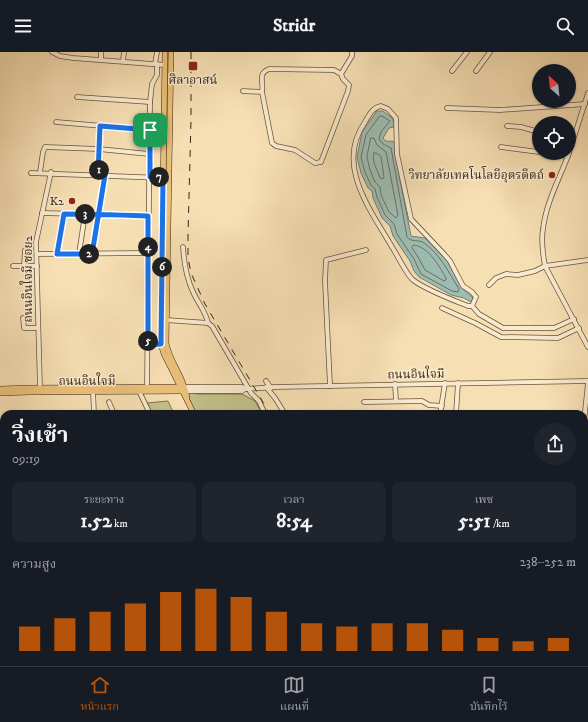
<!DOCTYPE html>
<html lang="th">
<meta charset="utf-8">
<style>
:root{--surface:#171b24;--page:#20242c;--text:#f1f3f6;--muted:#9ea1a6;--line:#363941;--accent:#b45309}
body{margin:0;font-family:"IM FELL DW Pica","Noto Serif Thai",serif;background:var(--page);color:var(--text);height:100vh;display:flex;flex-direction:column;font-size:15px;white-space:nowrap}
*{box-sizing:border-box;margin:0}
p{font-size:13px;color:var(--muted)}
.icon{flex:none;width:22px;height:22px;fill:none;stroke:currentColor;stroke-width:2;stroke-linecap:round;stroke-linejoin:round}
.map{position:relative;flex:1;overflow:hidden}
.panel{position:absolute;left:0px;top:358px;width:588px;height:256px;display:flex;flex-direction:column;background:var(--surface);border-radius:12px 12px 0 0;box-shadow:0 1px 3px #0004}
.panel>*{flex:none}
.needle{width:26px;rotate:333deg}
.buttons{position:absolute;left:532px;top:12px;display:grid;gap:8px}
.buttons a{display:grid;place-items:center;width:44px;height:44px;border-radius:50%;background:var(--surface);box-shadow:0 1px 3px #0004;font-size:20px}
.pin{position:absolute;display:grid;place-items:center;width:34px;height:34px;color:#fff;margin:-17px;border-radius:8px;box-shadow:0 2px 6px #0006}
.km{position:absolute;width:20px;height:20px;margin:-10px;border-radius:50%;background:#222;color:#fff;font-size:11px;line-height:20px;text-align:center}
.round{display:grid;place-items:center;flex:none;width:42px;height:42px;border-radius:21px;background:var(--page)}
.head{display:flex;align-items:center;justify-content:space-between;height:68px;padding:0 12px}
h1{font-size:22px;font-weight:700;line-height:30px}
.metrics{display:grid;grid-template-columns:repeat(3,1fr);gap:6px;height:68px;padding:4px 12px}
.metrics div{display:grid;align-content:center;border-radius:8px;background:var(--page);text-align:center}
.metrics b{font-size:20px;font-weight:700}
.metrics small{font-size:11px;font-weight:400}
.metrics p{font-size:11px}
.chart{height:112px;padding:8px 12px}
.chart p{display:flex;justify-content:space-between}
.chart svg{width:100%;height:72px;margin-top:4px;stroke:var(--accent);stroke-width:6}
header{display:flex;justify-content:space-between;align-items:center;height:52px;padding:0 12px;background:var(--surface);font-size:18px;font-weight:700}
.menu{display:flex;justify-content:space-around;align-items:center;height:56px;border-top:1px solid var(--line);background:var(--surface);font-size:11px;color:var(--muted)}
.menu a{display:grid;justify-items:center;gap:2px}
.menu .on{color:var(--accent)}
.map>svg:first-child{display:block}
.green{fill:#c2c089;stroke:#7e724e}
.water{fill:#9dbcb2;stroke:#758073}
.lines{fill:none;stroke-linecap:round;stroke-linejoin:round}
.shore{stroke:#6c7063;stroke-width:1}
.minor-casing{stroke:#69543c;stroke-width:5.5}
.major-casing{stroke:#3a2514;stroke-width:6}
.minor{stroke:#f9eace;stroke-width:4}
.major{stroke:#ebc07a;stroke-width:5}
.rail{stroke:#3a2514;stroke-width:1;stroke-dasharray:7 7;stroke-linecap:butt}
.route-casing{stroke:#fff;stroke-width:8}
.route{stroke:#1a73e8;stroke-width:5}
.poi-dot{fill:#8f2418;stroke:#f9eace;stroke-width:1.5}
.labels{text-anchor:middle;stroke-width:3;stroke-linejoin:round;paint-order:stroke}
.poi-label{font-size:12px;fill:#3a2514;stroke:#f9eace;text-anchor:end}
.street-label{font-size:12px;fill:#3a2514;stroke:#f9eace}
</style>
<header><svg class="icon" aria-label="menu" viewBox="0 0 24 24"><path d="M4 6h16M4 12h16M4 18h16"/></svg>Stridr<svg class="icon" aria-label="search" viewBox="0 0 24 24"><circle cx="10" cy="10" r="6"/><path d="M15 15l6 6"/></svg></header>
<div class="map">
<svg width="588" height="614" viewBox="0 0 588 614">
<rect width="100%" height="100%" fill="#f6dfb3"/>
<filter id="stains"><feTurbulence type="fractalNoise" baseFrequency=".005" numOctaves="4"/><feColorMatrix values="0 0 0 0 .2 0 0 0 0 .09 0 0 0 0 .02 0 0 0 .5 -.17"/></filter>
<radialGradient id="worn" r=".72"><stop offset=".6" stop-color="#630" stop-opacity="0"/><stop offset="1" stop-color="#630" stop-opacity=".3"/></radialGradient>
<g class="green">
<polygon points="186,339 198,342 242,342 255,349 262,362 195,362"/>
<polygon points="168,349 174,362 152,362 147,351"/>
</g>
<g class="water">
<path d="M377,59H383C390,65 394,64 394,75L389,76L383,86C387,91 389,89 393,89L395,93L398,118L411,184L425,186L433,193L447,209L463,237L473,246L471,250L464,246L451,243L419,225L414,219L410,209L393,184L390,174L382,166L373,146L372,139L368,136L361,121L357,105L362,80Z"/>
<polygon points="588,542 588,585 584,591 584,545"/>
<polygon points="527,610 573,610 572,614 527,614"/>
</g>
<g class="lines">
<g class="shore">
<path d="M380,64H382L390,69L381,80L379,87L383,92L391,96L407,185C412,191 419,187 424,191C440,202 449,221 459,237L458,240L452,239L421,222L414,207L397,182L394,172L385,163L377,145L375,137L371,133L365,120L361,105L366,83Z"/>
<polygon points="371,86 374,86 377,93 386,100 398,163 396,166 389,160 381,143 380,135 375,130 370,118 367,105"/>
<path d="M374,101H376L381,104L384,125L383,127L380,126C378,118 371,110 374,101Z"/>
<path d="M414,193C429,195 439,214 446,226V228L444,229L425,218L418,205L412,196Z"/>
</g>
<g class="minor-casing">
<g id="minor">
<polyline points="52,0 60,4 73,6 165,13"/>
<polyline points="101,7 101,0"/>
<polyline points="123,9 124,0"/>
<polyline points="155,12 157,0"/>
<polyline points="452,19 467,0"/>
<polyline points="476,19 490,0"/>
<path d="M243,39L262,40C264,29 257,22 269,17L334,18L341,22L352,4V0"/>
<polyline points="262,40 272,91 276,94 295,98 315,111 321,110 348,39 349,33 343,27 341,22"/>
<polyline points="77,45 150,50"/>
<path d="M381,54L388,57L396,66L397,102L411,167L444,202L450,209L463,234L472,240L476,245L472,254H468C453,248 426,238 413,228C406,222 398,204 392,195C370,157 335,113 365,70C369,63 373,55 381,54Z"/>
<polyline points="447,56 500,58 585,52"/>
<polyline points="56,70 150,78"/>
<polyline points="507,74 521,75 539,80"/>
<polyline points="501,95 539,100"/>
<polyline points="544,101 568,104"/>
<path d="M569,101C560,126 546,150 543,177C541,188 543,203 545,214L588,295"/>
<polyline points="569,101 588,41"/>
<polyline points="40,120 43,100 45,95 99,97 149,102"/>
<polyline points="31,121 163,126"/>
<polyline points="98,122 100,74"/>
<polyline points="42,161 149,164"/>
<path d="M183,195C184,211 186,225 193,240C198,251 206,260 208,271"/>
<polyline points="37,202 148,201"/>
<polyline points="57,202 64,162"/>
<polyline points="79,202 85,162"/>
<polyline points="92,202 105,123"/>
<polyline points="13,214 37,214"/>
<polyline points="24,214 25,198"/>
<polyline points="489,233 496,226 506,222 518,223 535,219 545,214 588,208"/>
<polyline points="472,254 479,262 503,276 554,276 574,267"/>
<polyline points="442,256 475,271 501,285 558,286 579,276"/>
<polyline points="23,266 24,276 38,276"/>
<polyline points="166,268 208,271 212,274 251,341 259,349 265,362"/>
<polyline points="148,293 161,292"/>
<polyline points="266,329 271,336"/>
<polyline points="395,332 396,349"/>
<polyline points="330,334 325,229 326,208 366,198"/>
<polyline points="147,335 150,50 152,32 157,23 157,12"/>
<polyline points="184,335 242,335 247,337"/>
<polyline points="266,335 275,346 285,362"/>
<polyline points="40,336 36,190 51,120"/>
<polyline points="93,339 94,362"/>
<polyline points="139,339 150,362"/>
<polyline points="186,339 242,339 245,337 275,335 588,329"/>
<polyline points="109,350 114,362"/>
<polyline points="364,350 422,349 429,353 442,354"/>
<polyline points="440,362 445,331"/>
<polyline points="456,362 458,331"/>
<polyline points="584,369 588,331"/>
<polyline points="148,610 149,614"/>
<polyline points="373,610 375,614"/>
<polyline points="430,610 431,614"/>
<polyline points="187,614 196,610"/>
<polyline points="513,614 513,610"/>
</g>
</g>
<g class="major-casing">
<g id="major">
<polyline points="165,0 161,292 164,302 194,362"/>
<path d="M171,0L166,291C169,310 185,326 187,346"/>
<polyline points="0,337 30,336 183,335"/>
<polyline points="0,341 30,340 183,339"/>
<polyline points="301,610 302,614"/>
</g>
</g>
<use href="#minor" class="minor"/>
<use href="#major" class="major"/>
<g class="rail">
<polyline points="191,0 191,68 188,183 188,206 191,221 205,252 270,362"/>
<polyline points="409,610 411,614"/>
</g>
</g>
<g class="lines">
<g class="route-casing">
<path id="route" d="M150,78L100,74L98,122L105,123L92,202H57L64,162C92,162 120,163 148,164V293L161,292L163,126L150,125V78"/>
</g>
<use href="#route" class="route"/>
</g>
<g class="poi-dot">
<rect x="188" y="9" width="10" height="10" rx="2"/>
<circle cx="552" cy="123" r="4"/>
<circle cx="72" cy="149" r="4"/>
</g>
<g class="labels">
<g class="poi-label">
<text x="193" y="32" text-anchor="middle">ศิลาอาสน์</text>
<text x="544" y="127">วิทยาลัยเทคโนโลยีอุตรดิตถ์</text>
<text x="64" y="153">K2</text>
</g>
<g class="street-label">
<text transform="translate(28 227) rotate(-90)" y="4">ถนนอินใจมี ซอย2</text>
<text transform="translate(416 322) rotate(-1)" y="4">ถนนอินใจมี</text>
<text x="87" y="333">ถนนอินใจมี</text>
</g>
</g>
<rect width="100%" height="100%" filter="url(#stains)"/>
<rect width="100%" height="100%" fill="url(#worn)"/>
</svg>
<div class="buttons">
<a><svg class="needle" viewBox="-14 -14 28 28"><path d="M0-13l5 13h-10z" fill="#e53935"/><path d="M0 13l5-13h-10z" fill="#9ea1a6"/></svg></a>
<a><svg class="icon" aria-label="locate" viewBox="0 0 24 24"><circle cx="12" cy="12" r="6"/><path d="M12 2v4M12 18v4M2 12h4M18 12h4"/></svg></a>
</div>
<div class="pin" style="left:150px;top:78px;background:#1e9e55"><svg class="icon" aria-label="arrive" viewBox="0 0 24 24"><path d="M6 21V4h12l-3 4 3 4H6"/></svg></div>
<b class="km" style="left:99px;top:118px">1</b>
<b class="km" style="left:89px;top:202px">2</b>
<b class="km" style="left:85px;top:162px">3</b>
<b class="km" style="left:148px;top:195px">4</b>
<b class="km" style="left:148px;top:289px">5</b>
<b class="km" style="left:162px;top:215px">6</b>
<b class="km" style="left:159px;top:125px">7</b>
<section class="panel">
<div class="head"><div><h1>วิ่งเช้า</h1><p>09:19</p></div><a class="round"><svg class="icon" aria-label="share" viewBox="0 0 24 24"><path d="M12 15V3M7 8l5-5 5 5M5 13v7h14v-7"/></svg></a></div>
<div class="metrics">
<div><p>ระยะทาง</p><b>1.52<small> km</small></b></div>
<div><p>เวลา</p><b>8:54</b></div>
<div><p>เพซ</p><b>5:51<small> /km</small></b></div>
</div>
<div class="chart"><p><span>ความสูง</span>238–252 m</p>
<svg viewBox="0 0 160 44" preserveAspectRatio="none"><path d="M5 44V29M15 44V24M25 44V20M35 44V15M45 44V8M55 44V6M65 44V11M75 44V20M85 44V27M95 44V29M105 44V27M115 44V27M125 44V31M135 44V36M145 44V38M155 44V36"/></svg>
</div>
</section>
</div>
<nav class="menu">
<a class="on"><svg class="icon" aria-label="home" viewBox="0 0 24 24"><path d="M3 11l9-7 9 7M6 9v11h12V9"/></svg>หน้าแรก</a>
<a><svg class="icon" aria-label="map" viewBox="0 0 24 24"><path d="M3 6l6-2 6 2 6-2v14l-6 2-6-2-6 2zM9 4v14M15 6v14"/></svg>แผนที่</a>
<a><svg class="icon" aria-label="saved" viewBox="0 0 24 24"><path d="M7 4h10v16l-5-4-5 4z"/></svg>บันทึกไว้</a>
</nav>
